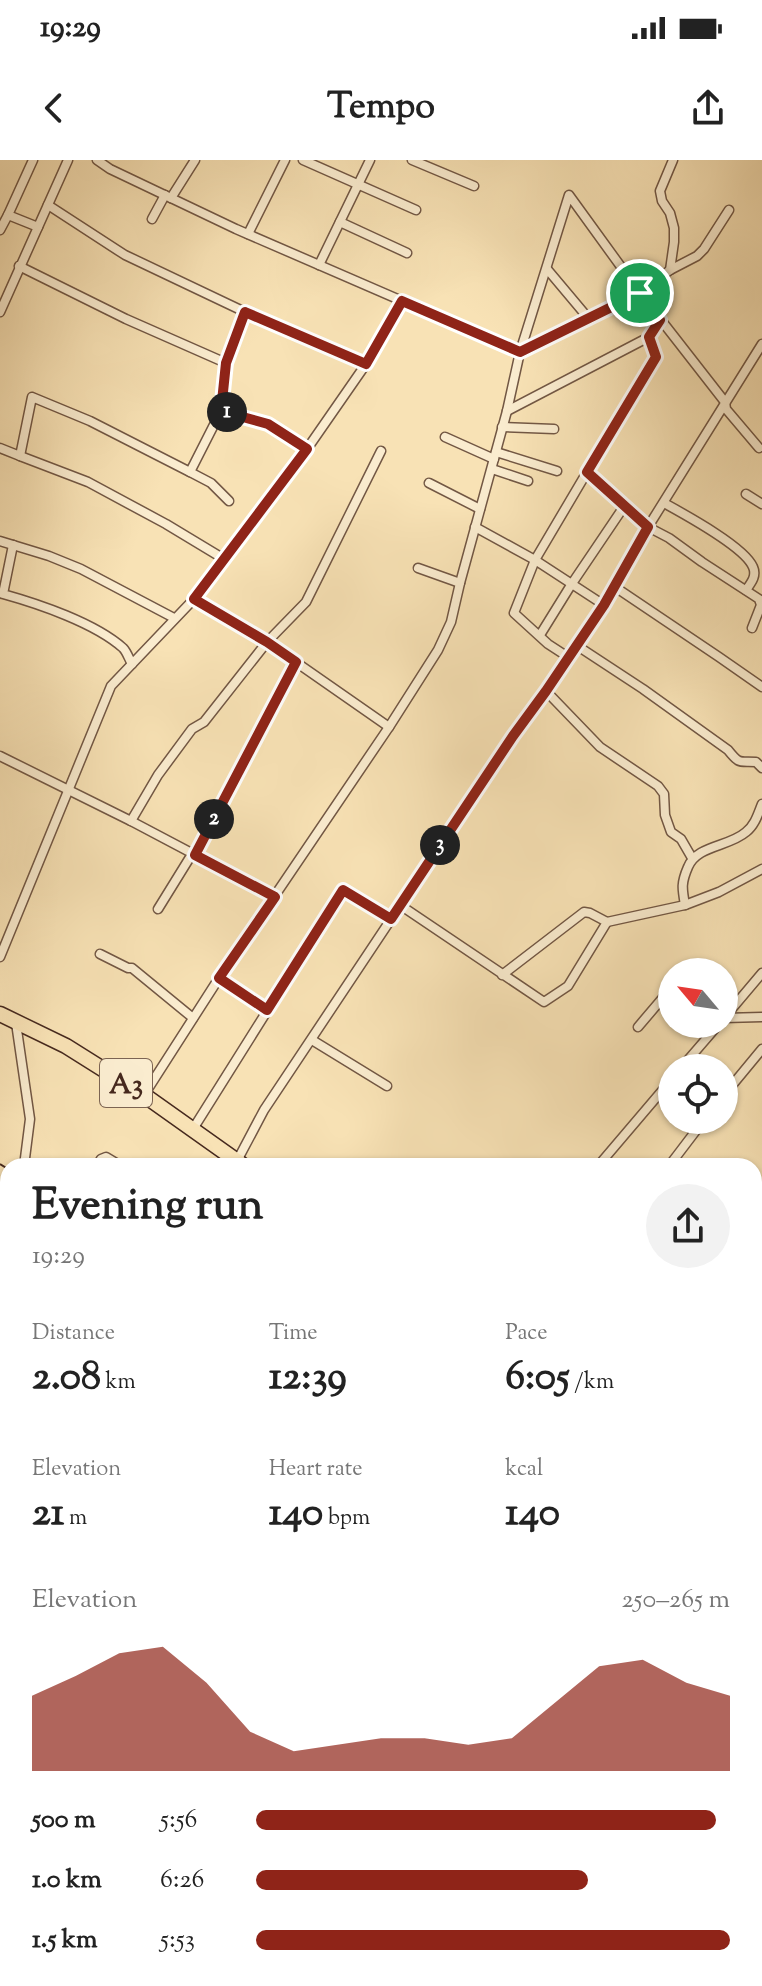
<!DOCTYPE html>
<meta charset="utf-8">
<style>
:root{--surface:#fff;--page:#f2f2f2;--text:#222;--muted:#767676;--accent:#8f2418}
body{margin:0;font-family:"Sorts Mill Goudy",serif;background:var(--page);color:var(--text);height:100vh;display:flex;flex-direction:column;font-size:30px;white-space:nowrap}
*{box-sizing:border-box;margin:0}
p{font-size:26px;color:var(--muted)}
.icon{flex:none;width:44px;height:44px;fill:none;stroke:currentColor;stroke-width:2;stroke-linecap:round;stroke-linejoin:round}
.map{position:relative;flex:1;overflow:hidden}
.drawer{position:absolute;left:0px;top:998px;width:762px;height:828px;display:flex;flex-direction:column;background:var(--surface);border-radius:24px 24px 0 0;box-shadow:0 2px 6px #0004}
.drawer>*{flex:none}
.needle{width:52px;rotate:299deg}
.buttons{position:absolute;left:658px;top:798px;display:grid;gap:16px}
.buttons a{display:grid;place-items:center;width:80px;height:80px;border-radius:50%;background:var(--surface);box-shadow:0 2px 6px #0004;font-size:40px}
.pin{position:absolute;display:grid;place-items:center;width:68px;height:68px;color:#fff;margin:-34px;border:4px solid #fff;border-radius:50%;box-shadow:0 2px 8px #0007}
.km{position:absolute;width:40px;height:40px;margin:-20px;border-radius:50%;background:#222;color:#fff;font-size:22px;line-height:40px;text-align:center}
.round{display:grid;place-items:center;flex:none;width:84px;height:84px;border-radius:42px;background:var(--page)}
.head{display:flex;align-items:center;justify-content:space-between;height:136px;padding:0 32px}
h1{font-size:44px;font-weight:700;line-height:60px}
.metrics{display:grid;grid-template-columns:repeat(3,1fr);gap:12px;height:136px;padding:8px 32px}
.metrics div{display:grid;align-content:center}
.metrics b{font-size:40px;font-weight:700}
.metrics small{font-size:22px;font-weight:400}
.metrics p{font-size:22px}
.chart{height:224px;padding:16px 32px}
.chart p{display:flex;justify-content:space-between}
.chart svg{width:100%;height:144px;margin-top:8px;fill:var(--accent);opacity:.7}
ul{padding:0 32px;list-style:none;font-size:26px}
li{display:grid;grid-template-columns:128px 96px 1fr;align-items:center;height:60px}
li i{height:20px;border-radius:10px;background:var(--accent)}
.status{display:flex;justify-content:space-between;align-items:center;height:56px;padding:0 40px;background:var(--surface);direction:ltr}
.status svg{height:22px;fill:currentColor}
header{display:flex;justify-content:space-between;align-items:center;height:104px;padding:0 32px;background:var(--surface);font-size:36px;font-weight:700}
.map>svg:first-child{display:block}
.water{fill:#bba382;stroke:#8c725a;stroke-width:2}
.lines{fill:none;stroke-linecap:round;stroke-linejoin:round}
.street-casing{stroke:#725744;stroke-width:11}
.highway-casing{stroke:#46291e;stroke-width:17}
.street{stroke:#faeccf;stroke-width:8}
.highway{stroke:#f8e2b5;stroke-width:14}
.rail{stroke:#46291e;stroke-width:2;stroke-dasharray:14 14;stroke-linecap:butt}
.route-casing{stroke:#fff;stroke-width:16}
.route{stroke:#8f2418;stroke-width:10}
.labels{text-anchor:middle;stroke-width:8;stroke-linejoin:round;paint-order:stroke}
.shield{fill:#faeccf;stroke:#7c6453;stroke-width:2}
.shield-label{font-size:28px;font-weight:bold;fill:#46291e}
</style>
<div class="status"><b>19:29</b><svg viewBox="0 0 49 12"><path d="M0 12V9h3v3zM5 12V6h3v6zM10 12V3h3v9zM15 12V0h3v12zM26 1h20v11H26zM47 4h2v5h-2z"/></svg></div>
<header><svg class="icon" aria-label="back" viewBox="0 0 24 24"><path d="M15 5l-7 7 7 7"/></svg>Tempo<svg class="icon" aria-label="share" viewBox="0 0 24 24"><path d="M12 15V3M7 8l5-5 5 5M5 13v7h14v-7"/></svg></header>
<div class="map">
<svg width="762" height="1826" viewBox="0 0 762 1826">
<rect width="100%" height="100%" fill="#f8e2b5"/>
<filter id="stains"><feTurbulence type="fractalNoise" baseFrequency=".0025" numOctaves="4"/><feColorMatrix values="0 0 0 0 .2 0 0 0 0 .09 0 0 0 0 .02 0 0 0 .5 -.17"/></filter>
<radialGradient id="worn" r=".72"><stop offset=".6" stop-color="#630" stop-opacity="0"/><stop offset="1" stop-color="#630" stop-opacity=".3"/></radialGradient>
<polygon class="water" points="0,1680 8,1683 8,1818 210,1818 211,1826 0,1826"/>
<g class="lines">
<g class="street-casing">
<g id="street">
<polyline points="33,0 8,55 38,67"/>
<polyline points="97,0 110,9 236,69 520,192 507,251 460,423 451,462 438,490 389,567 219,818 144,935"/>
<polyline points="303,0 416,50"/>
<polyline points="412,0 474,26"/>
<polyline points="171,38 195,0"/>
<polyline points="48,45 125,95 245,152 366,204"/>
<polyline points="152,59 165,35"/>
<polyline points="340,62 407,93"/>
<polyline points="0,70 8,55"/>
<polyline points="248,74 285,0"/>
<polyline points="319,105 370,0"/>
<polyline points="19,106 126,159 226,203 245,152"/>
<polyline points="547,109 589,159"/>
<polyline points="670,110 674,82 674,68 670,53 662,41 660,31 673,0"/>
<polyline points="0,152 68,0"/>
<polyline points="520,192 569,35 640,133 670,110 697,96 704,89 729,50"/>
<polyline points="520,192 640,133 725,242 726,249 759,288"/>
<polyline points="226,203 221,251 268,264 307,289"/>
<polyline points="507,251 649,177"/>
<polyline points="502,267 554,269"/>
<polyline points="445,277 494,299"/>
<polyline points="0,288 20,296 32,237 90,261 190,312 221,251"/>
<polyline points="381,291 306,442 267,482 389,567"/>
<polyline points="496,292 557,311"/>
<polyline points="20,296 88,322 166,364 224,399"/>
<polyline points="492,309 528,321"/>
<polyline points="190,312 211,323 229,341"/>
<polyline points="587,312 655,202 656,197 649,177 660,160"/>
<polyline points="429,323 480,349"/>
<polyline points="746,334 762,344"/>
<path d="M664,343C684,354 745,387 753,407C757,416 751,423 746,430"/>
<polyline points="475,367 535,400 604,445"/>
<polyline points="0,381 49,396 81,409 174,458"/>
<path d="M13,385L3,434C39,444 95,463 123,488C127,492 129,499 132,504"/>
<polyline points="418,408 460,423"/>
<polyline points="615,427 719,497 762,527"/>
<polyline points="540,475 571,425 625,345"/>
<path d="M576,485L643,529L728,590C740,605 739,601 756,602L762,608"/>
<polyline points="568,497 548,484 514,453 535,400 587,312 648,367 669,378 702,402 759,439 761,445 752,468"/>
<polyline points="546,531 600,587 658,626 664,634 665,655 671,672 681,679 692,698"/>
<polyline points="0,596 131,661 275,737"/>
<polyline points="131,661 158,615 192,569 204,562 267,482 194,439"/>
<polyline points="195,695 296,502"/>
<polyline points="400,745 544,842 568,826 607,762 590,753 584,752 502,815"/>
<path d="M685,745C682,728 681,723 688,707C697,685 729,687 746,672C755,665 758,654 762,644"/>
<polyline points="158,749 192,694"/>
<polyline points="607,762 685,745 719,732 762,709"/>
<polyline points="100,794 128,808 132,808 193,858"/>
<polyline points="0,797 111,526 194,439 307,289 366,204 402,141"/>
<polyline points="683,812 684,809"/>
<polyline points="219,818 267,850"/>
<polyline points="724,858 762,813"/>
<polyline points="724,858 762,857"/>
<polyline points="16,863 30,959 24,1006"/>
<polyline points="638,867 666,834 672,832"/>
<polyline points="312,880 387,926"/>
<polyline points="681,908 719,864"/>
<polyline points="724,935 762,889"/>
<polyline points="193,969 343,730 391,759"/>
<polyline points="237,1001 264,950 513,576 546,531 604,445 648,367 762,184"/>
<polyline points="97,1006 101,999 106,997 121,1006"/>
<polyline points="598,1006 672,919"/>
<polyline points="669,1006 704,960"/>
<polyline points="754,1105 762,1093"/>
<polyline points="754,1283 762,1272"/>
</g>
</g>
<g class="highway-casing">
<g id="highway">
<polyline points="0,854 66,886 144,935 244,1006"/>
<polyline points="754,1370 762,1375"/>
</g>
</g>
<use href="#street" class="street"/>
<use href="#highway" class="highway"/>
<g class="rail">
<polyline points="0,1004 8,1009"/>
<polyline points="754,1403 762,1409"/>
</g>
</g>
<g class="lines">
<g class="route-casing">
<polygon id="route" points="640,133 660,160 649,177 656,197 587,312 648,367 604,445 546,531 513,576 391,759 343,730 267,850 219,818 275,737 195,695 296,502 267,482 194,439 307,289 268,264 221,251 226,203 245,152 366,204 402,141 520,192"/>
</g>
<use href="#route" class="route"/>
</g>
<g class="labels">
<rect class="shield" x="100" y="899" width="52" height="48" rx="6"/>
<g class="shield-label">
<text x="126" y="933">A3</text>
</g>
</g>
<rect width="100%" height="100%" filter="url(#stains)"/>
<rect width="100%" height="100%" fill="url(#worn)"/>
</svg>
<div class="buttons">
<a><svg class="needle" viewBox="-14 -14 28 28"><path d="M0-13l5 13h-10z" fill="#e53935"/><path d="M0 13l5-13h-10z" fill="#767676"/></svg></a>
<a><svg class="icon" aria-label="locate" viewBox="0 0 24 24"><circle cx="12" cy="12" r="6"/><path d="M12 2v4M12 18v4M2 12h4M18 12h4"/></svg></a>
</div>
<div class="pin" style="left:640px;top:133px;background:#1e9e55"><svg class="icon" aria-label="arrive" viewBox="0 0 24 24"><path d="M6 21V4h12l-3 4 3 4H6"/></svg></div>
<b class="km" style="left:227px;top:252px">1</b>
<b class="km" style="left:214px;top:659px">2</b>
<b class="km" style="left:440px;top:685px">3</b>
<section class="drawer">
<div class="head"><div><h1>Evening run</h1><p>19:29</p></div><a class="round"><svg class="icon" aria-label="share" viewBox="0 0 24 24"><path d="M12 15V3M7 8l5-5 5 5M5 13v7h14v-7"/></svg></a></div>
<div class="metrics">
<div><p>Distance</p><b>2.08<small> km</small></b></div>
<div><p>Time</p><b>12:39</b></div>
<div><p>Pace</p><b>6:05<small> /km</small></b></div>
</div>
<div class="metrics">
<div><p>Elevation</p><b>21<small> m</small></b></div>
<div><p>Heart rate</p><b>140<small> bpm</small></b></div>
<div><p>kcal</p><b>140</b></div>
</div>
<div class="chart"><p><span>Elevation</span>250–265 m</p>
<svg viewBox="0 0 160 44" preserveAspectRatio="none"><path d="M0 44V21L10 15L20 8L30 6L40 17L50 32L60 38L70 36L80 34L90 34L100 36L110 34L120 23L130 12L140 10L150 17L160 21V44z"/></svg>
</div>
<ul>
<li><b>500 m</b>5:56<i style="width:97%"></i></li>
<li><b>1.0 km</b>6:26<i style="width:70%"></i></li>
<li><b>1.5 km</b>5:53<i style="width:100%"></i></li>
</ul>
</section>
</div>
